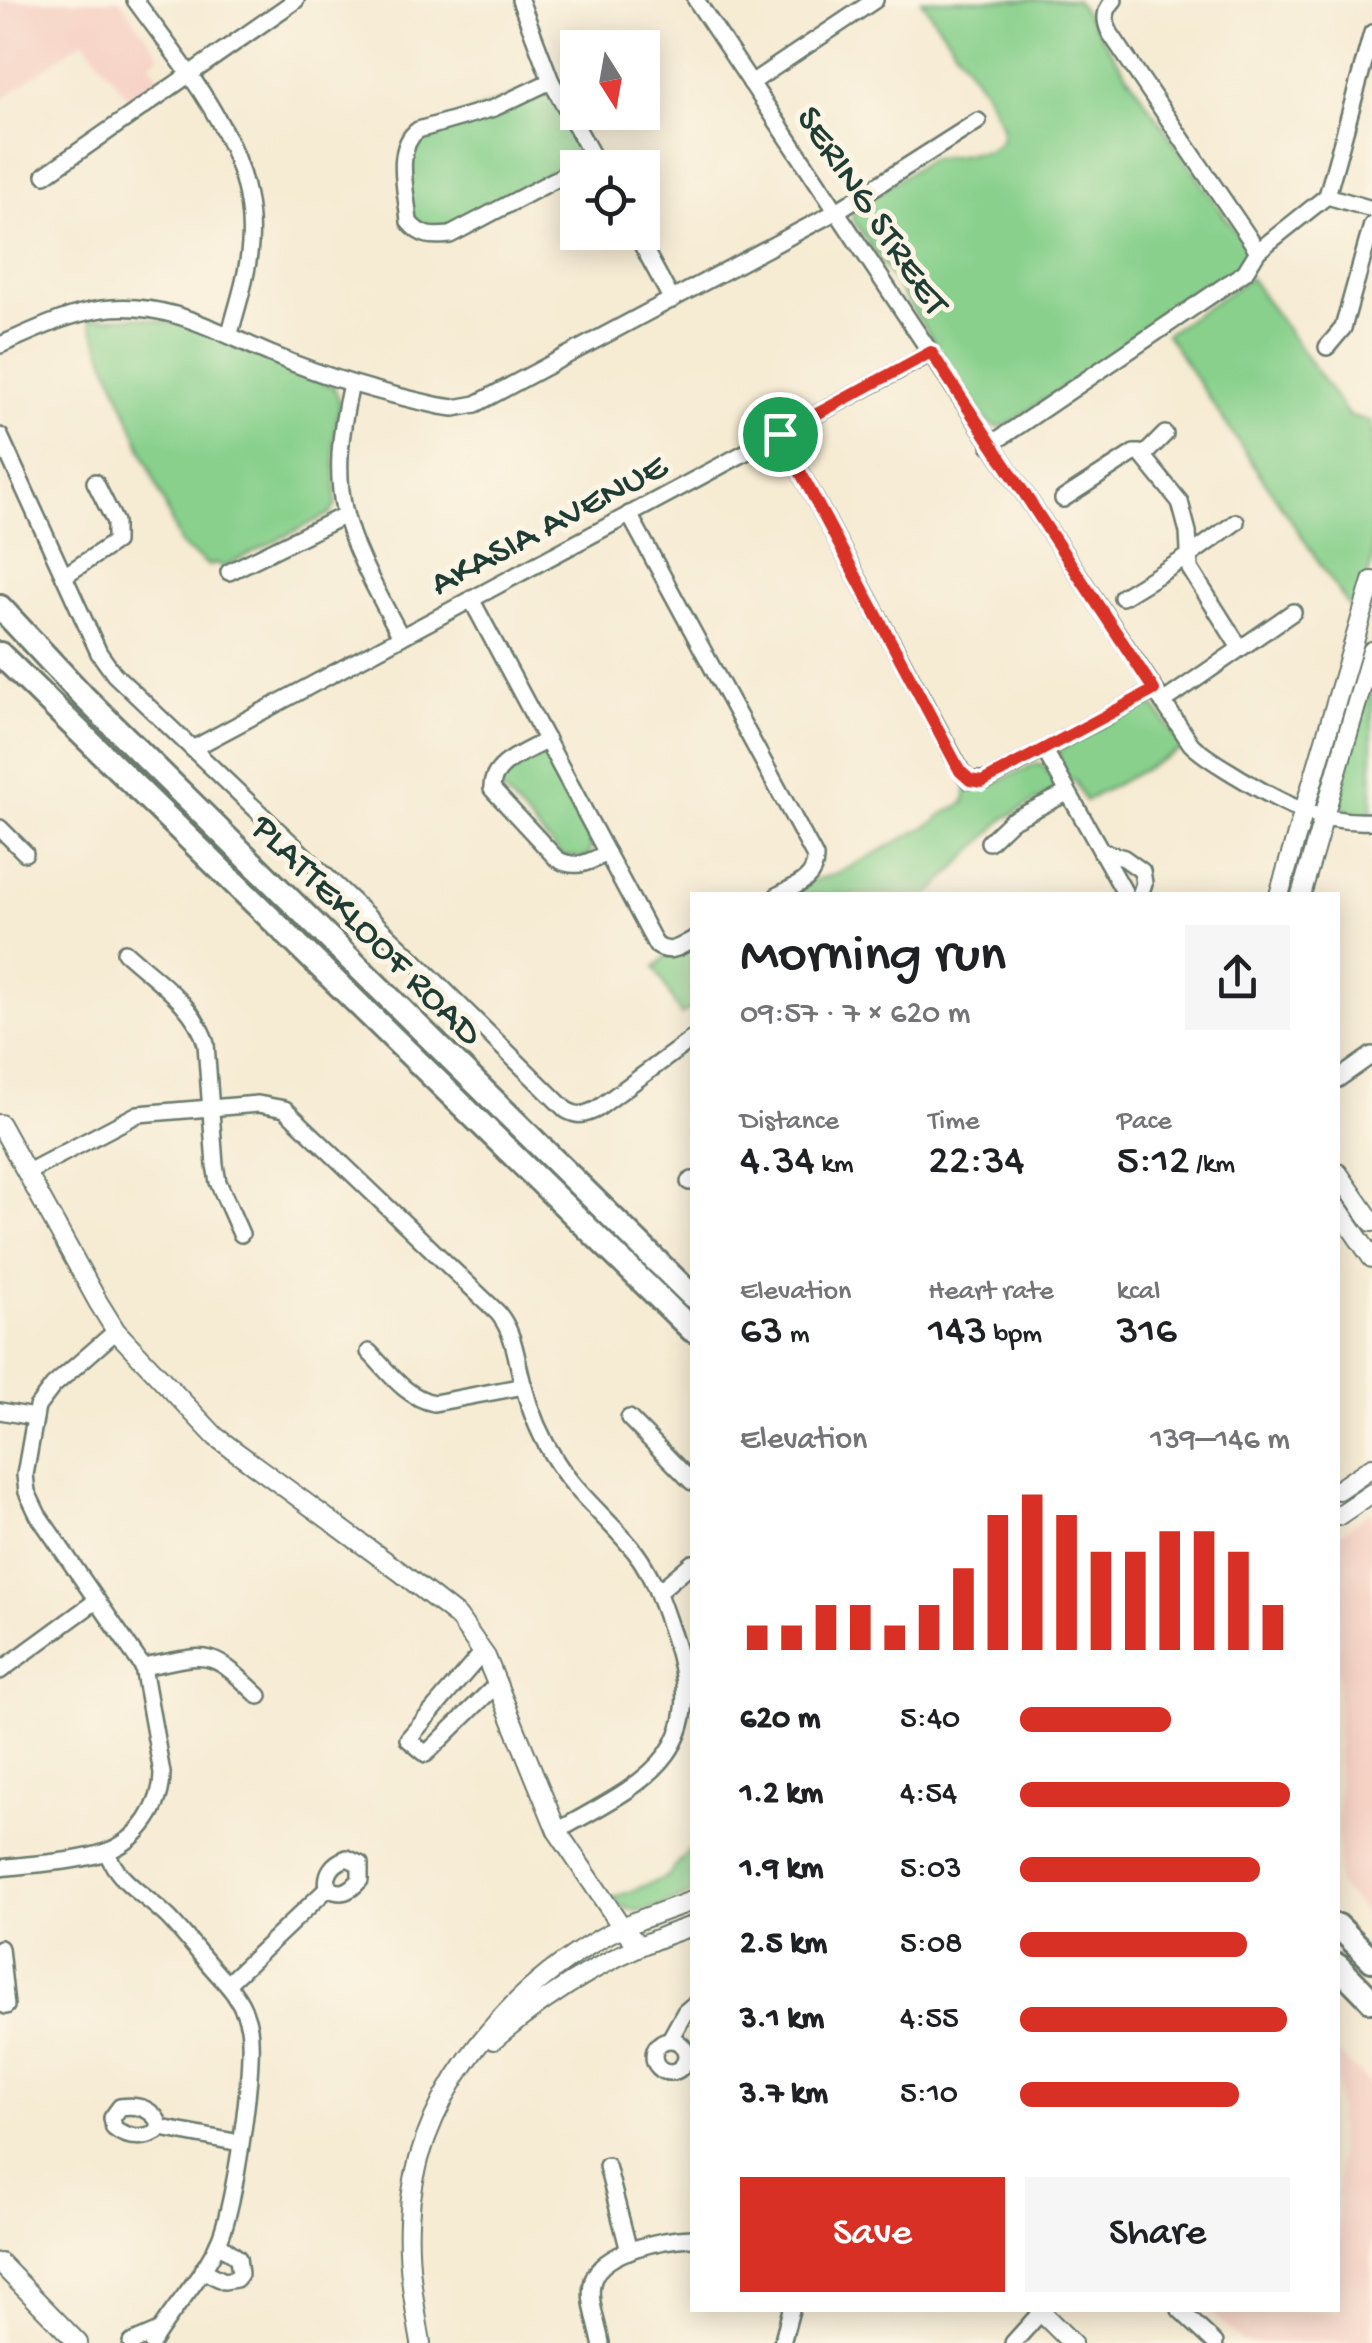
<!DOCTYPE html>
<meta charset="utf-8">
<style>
:root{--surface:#fff;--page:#f6f6f6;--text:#202124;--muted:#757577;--accent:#d93025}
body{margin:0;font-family:"Gochi Hand",sans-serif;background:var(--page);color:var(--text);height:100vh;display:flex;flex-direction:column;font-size:38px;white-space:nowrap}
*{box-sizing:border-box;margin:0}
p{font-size:32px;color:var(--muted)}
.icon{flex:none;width:55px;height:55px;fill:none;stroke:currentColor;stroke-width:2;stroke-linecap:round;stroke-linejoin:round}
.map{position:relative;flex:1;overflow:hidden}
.panel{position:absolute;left:690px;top:892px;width:650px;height:1420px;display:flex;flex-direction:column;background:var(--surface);border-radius:0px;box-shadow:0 5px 25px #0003}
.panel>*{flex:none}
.needle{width:65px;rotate:169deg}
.controls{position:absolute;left:560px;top:30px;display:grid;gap:20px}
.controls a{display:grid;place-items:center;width:100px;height:100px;border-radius:0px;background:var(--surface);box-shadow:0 5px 25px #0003;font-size:50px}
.pin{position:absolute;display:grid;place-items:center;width:85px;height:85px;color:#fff;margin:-42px;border:5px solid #fff;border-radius:50%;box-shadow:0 2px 10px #0007}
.round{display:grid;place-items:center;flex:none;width:105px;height:105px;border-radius:0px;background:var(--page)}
.headline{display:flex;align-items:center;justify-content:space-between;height:170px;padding:0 50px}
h1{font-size:55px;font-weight:600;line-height:75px}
.figures{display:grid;grid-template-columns:repeat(3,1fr);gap:15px;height:170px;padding:10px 50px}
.figures div{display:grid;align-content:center}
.figures b{font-size:42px;font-weight:600}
.figures small{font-size:28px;font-weight:400}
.figures p{font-size:28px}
.chart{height:280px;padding:20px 50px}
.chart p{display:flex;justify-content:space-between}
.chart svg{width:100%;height:180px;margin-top:10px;stroke:var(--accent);stroke-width:6}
.cta{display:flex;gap:20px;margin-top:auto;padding:20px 50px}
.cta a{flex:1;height:115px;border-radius:0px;background:var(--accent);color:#fff;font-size:40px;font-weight:600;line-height:115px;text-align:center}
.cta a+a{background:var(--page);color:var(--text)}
ul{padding:0 50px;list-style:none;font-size:32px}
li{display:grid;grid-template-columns:160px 120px 1fr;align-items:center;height:75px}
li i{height:25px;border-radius:12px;background:var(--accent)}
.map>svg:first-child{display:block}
.built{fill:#f6d2c5}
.green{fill:#88d08c;stroke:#548660;stroke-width:2.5}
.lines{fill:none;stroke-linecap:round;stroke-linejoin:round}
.minor-casing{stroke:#6a7a6c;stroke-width:20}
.tertiary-casing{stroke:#6a7a6c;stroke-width:22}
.primary-casing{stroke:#6a7a6c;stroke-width:28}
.minor{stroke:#fff;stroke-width:15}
.tertiary{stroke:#fff;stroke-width:18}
.primary{stroke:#fff;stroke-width:22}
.route-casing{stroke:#fff;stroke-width:20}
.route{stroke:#d93025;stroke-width:12}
.labels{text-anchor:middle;stroke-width:10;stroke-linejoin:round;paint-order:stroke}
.street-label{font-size:38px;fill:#1f3d34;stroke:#fcf5e5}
</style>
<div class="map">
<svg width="1372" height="2343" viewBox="0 0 1372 2343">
<rect width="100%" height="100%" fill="#fcf5e5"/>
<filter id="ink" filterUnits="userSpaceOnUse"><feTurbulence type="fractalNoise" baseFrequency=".01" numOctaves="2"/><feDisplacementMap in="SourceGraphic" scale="20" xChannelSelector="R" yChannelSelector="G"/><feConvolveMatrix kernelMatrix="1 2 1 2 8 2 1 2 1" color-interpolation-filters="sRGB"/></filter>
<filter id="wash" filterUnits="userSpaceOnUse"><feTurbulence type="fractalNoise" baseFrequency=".0048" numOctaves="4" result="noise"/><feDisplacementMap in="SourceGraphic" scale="40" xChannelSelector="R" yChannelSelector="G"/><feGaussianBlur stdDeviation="2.25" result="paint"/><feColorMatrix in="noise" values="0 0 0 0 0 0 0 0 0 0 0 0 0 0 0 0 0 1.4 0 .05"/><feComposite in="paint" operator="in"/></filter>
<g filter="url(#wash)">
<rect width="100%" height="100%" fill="#f6ebd3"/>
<g class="built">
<polygon points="0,0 120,0 160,55 150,63 160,78 129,100 84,40 0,101"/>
<polygon points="1372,1510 1372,1921 1338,1885 1338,1535"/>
<polygon points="1338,2053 1372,2086 1372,2343 1243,2343 1209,2310 1338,2310"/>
</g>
<g class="green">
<polygon points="921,0 1076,0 1246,247 1248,254 1244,265 1007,425 997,427 988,423 852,218 854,209 929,159 988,151 996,146 1002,138 1002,126 985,91"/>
<polygon points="551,81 594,159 450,235 409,222 408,137"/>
<polygon points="1250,278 1348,415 1372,422 1372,562 1355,616 1166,334"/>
<polygon points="136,317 185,325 334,387 340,402 334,438 336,505 331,513 223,567 217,563 209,566 181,545 89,319"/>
<polygon points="1372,678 1372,812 1352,813 1340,807 1337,797"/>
<polygon points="1143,704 1155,707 1184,748 1085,801 1074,780 1069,782 1058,761 1060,750"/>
<polygon points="539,755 551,762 591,838 590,853 584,858 562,856 498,786 501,775"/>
<polygon points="1037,763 1045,766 1058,789 1005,818 929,895 786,895 814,880 837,874 938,820 938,817 965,802 967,788 981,790"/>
<polygon points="692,945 692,1008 681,1015 655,968 666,956"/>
<path d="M692,1846V1894C666,1903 634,1924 613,1898L667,1877Z"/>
</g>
</g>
<g filter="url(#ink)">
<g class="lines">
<g class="minor-casing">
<g id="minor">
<path d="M135,0C186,71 257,149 250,244C248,274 238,304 230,333"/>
<polyline points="520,0 551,81 597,164"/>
<path d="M696,0L1191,744C1204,757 1221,766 1237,776C1281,803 1319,824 1372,821"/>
<path d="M1114,0C1104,11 1104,20 1110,33L1258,251"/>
<path d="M551,81L494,108L418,130C393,148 407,194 409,222C421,237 432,237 450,235L594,159"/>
<polyline points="751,83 875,0"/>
<polyline points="45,175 296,0"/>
<polyline points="1327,196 1372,33"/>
<polyline points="1327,196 1372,209"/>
<polyline points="635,232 672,300"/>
<path d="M0,345C33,331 66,314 102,309C168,300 219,333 278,357C330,379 385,394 440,406L454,408L476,404L837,211L978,121"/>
<polyline points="1327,347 1343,328 1372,225"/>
<path d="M351,384C324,501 347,535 401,637"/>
<polyline points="780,434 961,771 969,780 987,780 1155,690"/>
<path d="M0,436L99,653L114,674L414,960L566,1110C578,1117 585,1115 597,1109L692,1039"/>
<polyline points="990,445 1245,272 1258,251 1327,196"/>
<polyline points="1143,456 1165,434"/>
<polyline points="1063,499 1134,453 1140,453 1180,502 1188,532 1190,569 1240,648"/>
<path d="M629,514L815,857C816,880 795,886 778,895"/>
<polyline points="229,572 343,516"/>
<polyline points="64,576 115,542 115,522 95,482"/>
<polyline points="1122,597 1189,556 1236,522"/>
<path d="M471,599L656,945C670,955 679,947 692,940"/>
<polyline points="1163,702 1293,612"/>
<path d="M547,740C527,752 491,763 492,789L557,859C576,870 589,862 607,853"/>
<polyline points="194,748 931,353"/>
<polyline points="1045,751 1126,895"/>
<polyline points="0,828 25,853"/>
<polyline points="989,842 1011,821 1067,793"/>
<polyline points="1101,851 1124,858 1142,871 1144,883 1140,895"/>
<path d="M125,952C154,979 195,1004 206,1044L215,1165L218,1182L241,1234"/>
<polyline points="1338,1079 1372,1055"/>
<path d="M26,1173L138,1114L258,1104L285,1109L498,1313C515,1334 516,1359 523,1384C530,1411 541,1438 556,1461C578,1496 611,1521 636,1553C654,1577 663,1607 673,1636C713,1753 645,1782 557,1831"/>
<polyline points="689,1182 692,1180"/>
<path d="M369,1352C388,1371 406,1398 434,1403L524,1386"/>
<polyline points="0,1411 34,1417"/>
<polyline points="629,1418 692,1482"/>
<polyline points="658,1592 692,1563"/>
<polyline points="483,1652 408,1739 426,1754 498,1683"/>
<path d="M143,1667C210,1654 208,1647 259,1696"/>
<polyline points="0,1671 96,1601"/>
<path d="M107,1852C118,1883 146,1895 169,1918C188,1938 205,1961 224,1981C236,1994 246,2011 249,2028C255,2067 235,2205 219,2241C203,2278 172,2308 152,2343"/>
<path d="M0,1868C30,1864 81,1862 108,1851C140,1839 162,1806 162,1773L143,1667L38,1515L27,1492L25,1475L37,1407L53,1386L116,1331"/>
<polyline points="0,1948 6,2006"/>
<path d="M227,1984L328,1888C325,1873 333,1863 347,1858L360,1864V1880C350,1891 342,1896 328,1888"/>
<polyline points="670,2039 685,2012 692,2006"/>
<circle cx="670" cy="2056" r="16"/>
<path d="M161,2128C155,2109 139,2104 120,2107L112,2118L114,2128C127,2139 149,2140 161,2128L240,2143"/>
<polyline points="607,2166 629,2251"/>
<polyline points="202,2270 224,2281 236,2279 240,2274 238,2258 218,2243"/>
<polyline points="1180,2310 1215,2343"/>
<polyline points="131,2343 159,2331"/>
<path d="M601,2343C598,2325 587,2298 593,2280C603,2250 665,2239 692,2238"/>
<polyline points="782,2343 791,2310"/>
<polyline points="1013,2343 1041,2312"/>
</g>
</g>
<g class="tertiary-casing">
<g id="tertiary">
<polyline points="1279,895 1372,581"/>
<polyline points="1301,895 1372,651"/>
<polyline points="0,1124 98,1302 116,1331 216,1437 399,1571 458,1617 486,1657 557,1831 622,1927 638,1945"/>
<polyline points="1338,1173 1372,1222"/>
<polyline points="1338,1209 1372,1258"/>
<polyline points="1338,1490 1372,1467"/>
<polyline points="1338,1516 1372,1493"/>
<path d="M494,2040C553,1989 618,1950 692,1926"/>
<polyline points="0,2263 78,2343"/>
<polyline points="1039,2310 1072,2343"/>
<path d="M421,2343C414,2303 407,2263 409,2222C414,2102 501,1996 601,1938C629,1922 662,1912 692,1901"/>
</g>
</g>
<g class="primary-casing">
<g id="primary">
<polyline points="0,607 83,696 692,1296"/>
<polyline points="0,654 692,1330"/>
<polyline points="1338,1926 1372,1960"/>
<polyline points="1338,1966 1372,2001"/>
</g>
</g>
<use href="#minor" class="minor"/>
<use href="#tertiary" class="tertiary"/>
<use href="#primary" class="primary"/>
</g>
</g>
<g class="lines" filter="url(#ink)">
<g class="route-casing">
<polygon id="route" points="931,352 1154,690 982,782 970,780 960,771 780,434"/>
</g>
<use href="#route" class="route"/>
</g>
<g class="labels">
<g class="street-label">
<text transform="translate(875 209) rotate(56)" y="13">SERING STREET</text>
<text transform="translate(547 522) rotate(-28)" y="13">AKASIA AVENUE</text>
<text transform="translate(369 928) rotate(45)" y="13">PLATTEKLOOF ROAD</text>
</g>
</g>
</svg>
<div class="controls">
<a><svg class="needle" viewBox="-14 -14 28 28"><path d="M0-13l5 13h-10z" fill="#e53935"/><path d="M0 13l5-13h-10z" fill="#757577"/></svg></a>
<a><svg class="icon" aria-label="locate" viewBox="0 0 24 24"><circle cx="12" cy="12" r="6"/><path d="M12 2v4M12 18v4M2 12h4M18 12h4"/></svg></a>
</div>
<div class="pin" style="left:780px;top:434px;background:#1e9e55"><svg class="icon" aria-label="arrive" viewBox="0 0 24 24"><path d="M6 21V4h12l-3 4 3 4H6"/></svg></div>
<section class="panel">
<div class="headline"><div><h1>Morning run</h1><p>09:57 · 7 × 620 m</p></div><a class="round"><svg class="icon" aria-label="share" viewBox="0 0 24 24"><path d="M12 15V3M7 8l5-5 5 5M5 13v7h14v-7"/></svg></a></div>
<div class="figures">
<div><p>Distance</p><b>4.34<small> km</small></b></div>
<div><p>Time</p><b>22:34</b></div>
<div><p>Pace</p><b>5:12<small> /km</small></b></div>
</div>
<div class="figures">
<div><p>Elevation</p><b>63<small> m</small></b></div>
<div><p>Heart rate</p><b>143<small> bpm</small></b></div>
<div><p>kcal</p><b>316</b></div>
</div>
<div class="chart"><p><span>Elevation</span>139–146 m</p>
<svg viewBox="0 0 160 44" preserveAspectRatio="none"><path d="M5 44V38M15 44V38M25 44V33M35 44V33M45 44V38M55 44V33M65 44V24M75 44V11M85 44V6M95 44V11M105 44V20M115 44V20M125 44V15M135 44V15M145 44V20M155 44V33"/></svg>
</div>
<ul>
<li><b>620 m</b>5:40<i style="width:56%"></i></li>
<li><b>1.2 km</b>4:54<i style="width:100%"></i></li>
<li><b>1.9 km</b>5:03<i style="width:89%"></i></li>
<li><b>2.5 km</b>5:08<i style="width:84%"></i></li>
<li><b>3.1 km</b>4:55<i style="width:99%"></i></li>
<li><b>3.7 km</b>5:10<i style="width:81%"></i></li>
</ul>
<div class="cta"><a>Save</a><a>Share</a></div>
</section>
</div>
